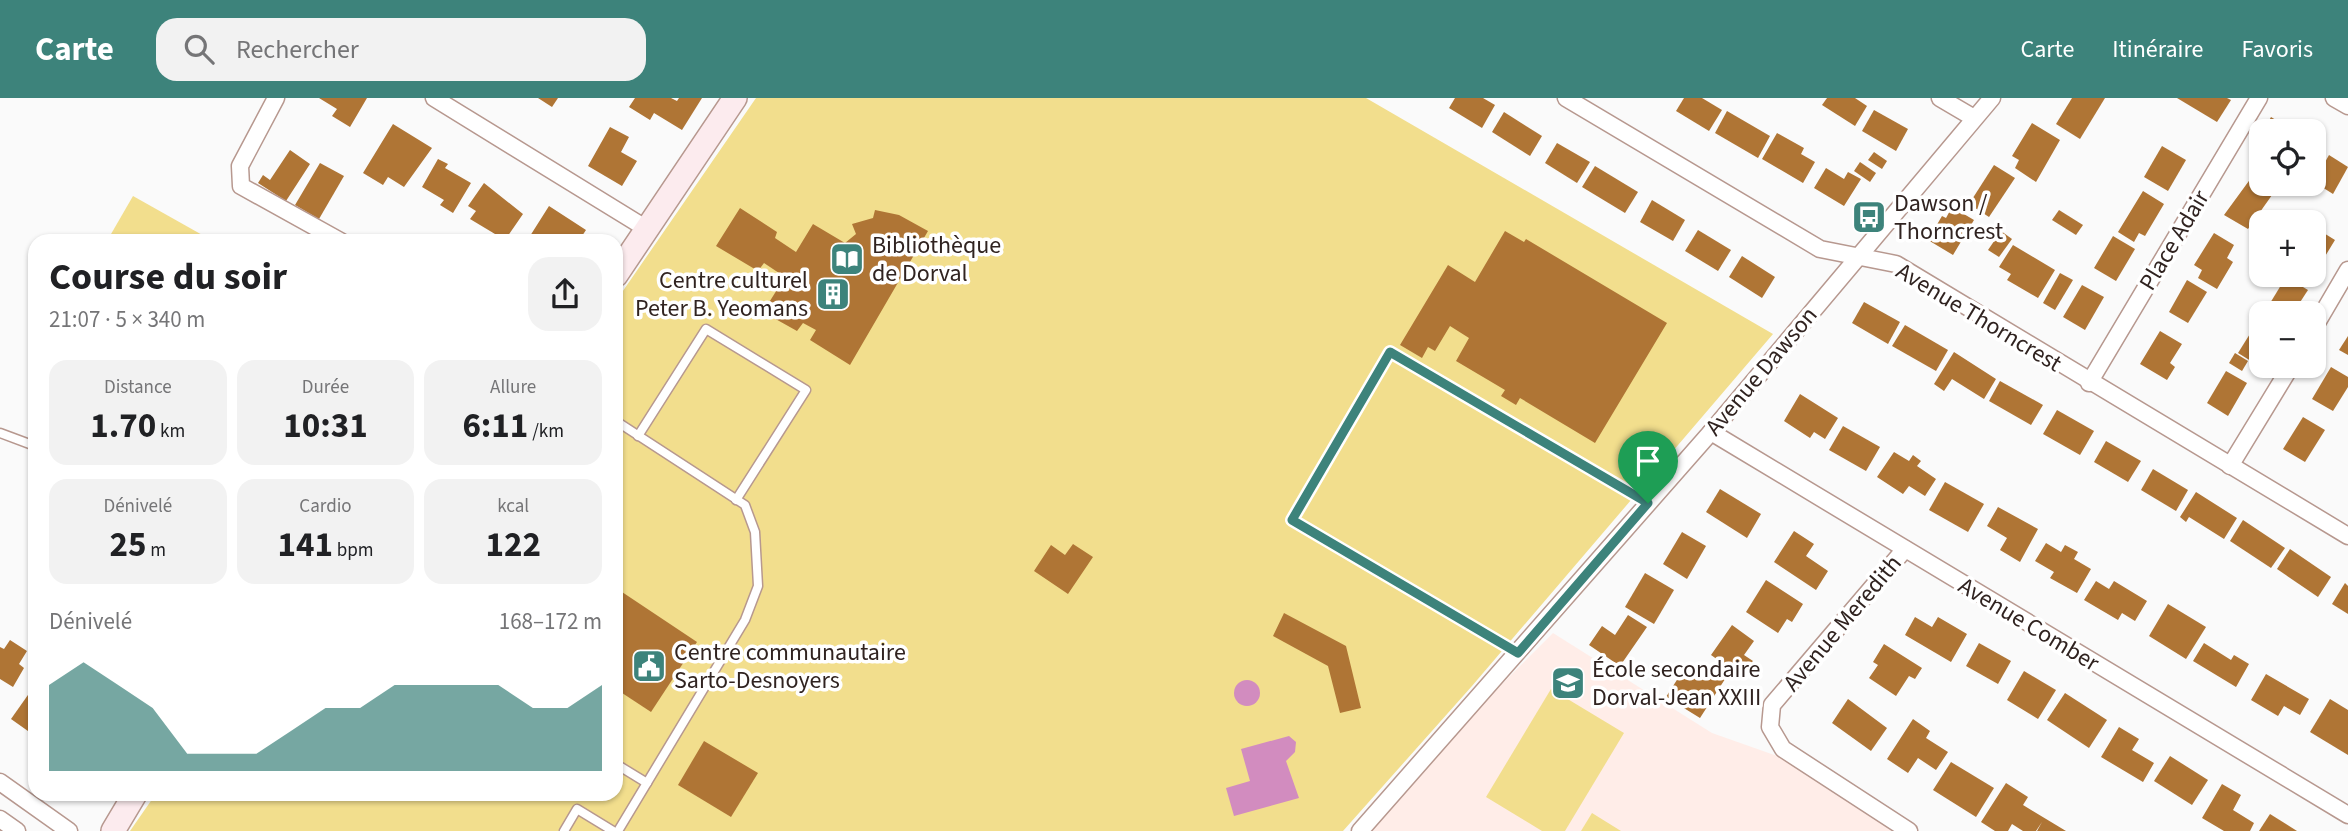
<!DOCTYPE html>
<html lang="fr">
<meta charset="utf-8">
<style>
:root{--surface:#fff;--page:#f2f2f2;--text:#202124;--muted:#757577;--accent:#3d837b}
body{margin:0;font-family:"Source Sans 3",sans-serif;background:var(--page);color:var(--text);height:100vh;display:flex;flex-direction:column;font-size:26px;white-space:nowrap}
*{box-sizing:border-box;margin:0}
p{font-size:23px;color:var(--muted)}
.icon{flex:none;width:38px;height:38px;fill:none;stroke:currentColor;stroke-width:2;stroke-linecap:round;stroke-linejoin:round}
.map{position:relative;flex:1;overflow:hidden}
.panel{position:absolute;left:28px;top:136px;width:595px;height:567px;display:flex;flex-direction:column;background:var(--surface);border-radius:21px;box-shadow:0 2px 5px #0004}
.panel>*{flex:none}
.buttons{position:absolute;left:2249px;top:21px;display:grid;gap:14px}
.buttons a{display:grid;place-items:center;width:77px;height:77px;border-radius:14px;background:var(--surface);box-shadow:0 2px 5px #0004;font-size:35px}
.pin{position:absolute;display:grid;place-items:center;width:60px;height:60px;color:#fff;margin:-72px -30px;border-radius:50% 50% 50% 0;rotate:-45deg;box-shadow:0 0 7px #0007}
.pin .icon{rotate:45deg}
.round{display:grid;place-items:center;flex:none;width:74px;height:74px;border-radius:21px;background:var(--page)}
.headline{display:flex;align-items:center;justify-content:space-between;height:119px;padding:0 21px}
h1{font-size:38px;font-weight:700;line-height:52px}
.metrics{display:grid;grid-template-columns:repeat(3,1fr);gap:10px;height:119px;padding:7px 21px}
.metrics div{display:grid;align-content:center;border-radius:18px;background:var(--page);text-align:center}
.metrics b{font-size:35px;font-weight:700}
.metrics small{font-size:19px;font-weight:400}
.metrics p{font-size:19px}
.chart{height:196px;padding:14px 21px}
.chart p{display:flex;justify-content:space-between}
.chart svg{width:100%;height:126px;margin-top:7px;fill:var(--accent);opacity:.7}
header{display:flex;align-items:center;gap:42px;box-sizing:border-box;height:98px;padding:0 35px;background:var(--accent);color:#fff}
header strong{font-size:33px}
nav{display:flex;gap:38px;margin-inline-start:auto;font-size:24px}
.search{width:490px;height:63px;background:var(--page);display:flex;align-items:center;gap:18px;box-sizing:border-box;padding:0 24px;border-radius:21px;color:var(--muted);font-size:26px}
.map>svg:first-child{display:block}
.built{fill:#ffede8}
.green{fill:#f2de8d}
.water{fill:#d28cbf}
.building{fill:#af7535}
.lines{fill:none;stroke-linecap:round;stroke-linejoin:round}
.lane-casing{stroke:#b7988f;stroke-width:11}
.street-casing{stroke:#b7988f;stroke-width:19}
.secondary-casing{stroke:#b7988f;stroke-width:26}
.lane{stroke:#fff;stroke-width:8}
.street{stroke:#fff;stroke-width:16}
.secondary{stroke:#fcebee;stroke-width:23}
.route-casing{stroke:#fff;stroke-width:14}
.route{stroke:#3d837b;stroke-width:9}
.labels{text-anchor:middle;stroke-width:7;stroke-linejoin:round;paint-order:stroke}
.poi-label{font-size:24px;fill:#302320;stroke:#fff;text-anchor:start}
.street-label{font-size:24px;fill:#302320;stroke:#fff}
</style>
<header>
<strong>Carte</strong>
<div class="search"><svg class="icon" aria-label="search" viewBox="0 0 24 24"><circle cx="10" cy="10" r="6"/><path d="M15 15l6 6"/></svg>Rechercher</div>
<nav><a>Carte</a><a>Itinéraire</a><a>Favoris</a></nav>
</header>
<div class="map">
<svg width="2348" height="733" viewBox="0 0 2348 733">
<rect width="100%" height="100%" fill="#fafafa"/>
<polygon class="built" points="1553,535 1712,635 1786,661 1896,733 1355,733"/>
<g class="green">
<polygon points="756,0 1366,0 1773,236 1472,588 1343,733 130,733 155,697 616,696 616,203"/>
<polygon points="133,98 213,143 107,143"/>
<polygon points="1551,591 1624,635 1565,733 1542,733 1486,699"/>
<polygon points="1592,715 1621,733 1581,733"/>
</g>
<g class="water">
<circle cx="1247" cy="595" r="13"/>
<polygon points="1289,638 1296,644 1295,654 1286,663 1299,700 1234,718 1226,690 1250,683 1241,651"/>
</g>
<g class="building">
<polygon points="319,0 367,0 350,29 332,18 337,11"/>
<polygon points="538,0 558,0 552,9"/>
<polygon points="635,0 671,0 677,3 679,0 702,0 682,32 654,15 650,22 629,9"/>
<polygon points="1455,0 1483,0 1495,7 1482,30 1449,10"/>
<polygon points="1684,0 1702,0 1722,12 1709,33 1676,13"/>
<polygon points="1827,0 1855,0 1867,8 1855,28 1822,7"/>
<polygon points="2072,0 2105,0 2080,41 2056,26"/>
<polygon points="2177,0 2227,0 2231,2 2217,24"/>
<polygon points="1874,12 1908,31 1896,53 1862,33"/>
<polygon points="1727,13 1770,38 1758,60 1715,35"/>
<polygon points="1504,14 1542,38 1530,58 1492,34"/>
<polygon points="2271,19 2289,30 2288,33 2263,33"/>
<polygon points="2032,25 2060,42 2036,84 2015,70 2019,62 2012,58"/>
<polygon points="393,26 432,50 404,89 388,79 383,87 363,75"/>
<polygon points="610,29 629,39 621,54 637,63 622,88 588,68"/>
<polygon points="1777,35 1804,50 1801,56 1815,64 1803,85 1762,61"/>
<polygon points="2261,37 2261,58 2252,52"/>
<polygon points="1557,45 1590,64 1577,85 1545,65"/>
<polygon points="2162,48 2186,62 2168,93 2144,79"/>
<polygon points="290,52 310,66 286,103 258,85 263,77 270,82"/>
<polygon points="1874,54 1887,63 1882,71 1868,62"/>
<polygon points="2329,57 2348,69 2333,96 2314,84"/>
<polygon points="438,61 448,66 445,70 471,85 453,115 440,107 444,102 422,89"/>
<polygon points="1860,64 1876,75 1870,84 1854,73"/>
<polygon points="320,65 344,78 319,121 295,107"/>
<polygon points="1994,67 2015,80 1989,119 1969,106"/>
<polygon points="1595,68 1638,94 1625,115 1582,89"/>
<polygon points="1826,70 1844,81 1848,74 1861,81 1844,108 1814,90"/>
<polygon points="2254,76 2261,80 2261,86 2277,90 2248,131 2224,117"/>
<polygon points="484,85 523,116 505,142 470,121 476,113 468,108"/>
<polygon points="2143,93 2164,106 2145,138 2139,135 2134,144 2118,134"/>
<polygon points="1652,102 1685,122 1673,143 1640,124"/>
<polygon points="549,108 586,132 582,138 591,144 538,144 530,138"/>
<polygon points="1952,109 1974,122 1953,157 1928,142 1942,118 1946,120"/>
<polygon points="740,110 777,134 775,140 796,154 813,126 845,145 856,136 852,126 873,120 875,112 899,117 928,133 850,267 810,242 816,232 803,225 797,233 763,214 785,179 764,165 758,173 716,148"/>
<polygon points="2059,112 2083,127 2076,137 2052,122"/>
<polygon points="2314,129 2335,142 2310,183 2300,177 2314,177"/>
<polygon points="1698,132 1731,152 1718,173 1685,153"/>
<polygon points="1505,133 1524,144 1526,141 1667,225 1595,345 1520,300 1516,307 1501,298 1505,292 1456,263 1469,240 1450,228 1435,253 1428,249 1422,260 1400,247 1448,167 1475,184"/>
<polygon points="2001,133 2012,141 1999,159 1988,152"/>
<polygon points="2214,135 2234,147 2227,160 2233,164 2217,191 2198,180 2202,172 2194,167"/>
<polygon points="2113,138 2135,151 2116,183 2094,170"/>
<polygon points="2013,147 2055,172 2038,200 2007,182 2011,176 1999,169"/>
<polygon points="1742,158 1775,179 1762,200 1729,179"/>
<polygon points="2060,175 2073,182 2055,212 2043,205"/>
<polygon points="2286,179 2308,192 2293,215 2264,215"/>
<polygon points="2187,182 2207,194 2188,225 2169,214"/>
<polygon points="2082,187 2104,199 2085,232 2063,219"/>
<polygon points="1864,204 1900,224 1888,246 1852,225"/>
<polygon points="2258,223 2261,225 2259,268 2238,255"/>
<polygon points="1905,227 1948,252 1936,273 1892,248"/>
<polygon points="2160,233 2182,246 2170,265 2175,269 2167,282 2140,266"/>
<polygon points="2348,238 2348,257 2339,252"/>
<polygon points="1954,254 1996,281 1984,301 1952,281 1944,293 1934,286"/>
<polygon points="2235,255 2248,263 2242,273 2229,265"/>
<polygon points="2331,269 2348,279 2348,289 2333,313 2312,301"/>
<polygon points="2226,273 2247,285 2228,318 2207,305"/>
<polygon points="2000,283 2043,307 2031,327 1989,303"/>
<polygon points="1800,296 1838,320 1825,341 1814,334 1810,340 1784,323"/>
<polygon points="2057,312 2094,333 2080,357 2043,336"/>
<polygon points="2303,319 2325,332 2305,364 2283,351"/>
<polygon points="1843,328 1880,349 1866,373 1829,352"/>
<polygon points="2106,343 2141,363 2128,384 2094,364"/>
<polygon points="1894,354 1909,363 1913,357 1921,363 1917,368 1936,381 1925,398 1909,388 1903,396 1877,379"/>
<polygon points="2153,371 2188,392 2176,413 2141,392"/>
<polygon points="1945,384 1984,406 1968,434 1929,412"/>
<polygon points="1720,391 1761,416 1747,440 1706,414"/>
<polygon points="2196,394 2237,420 2224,441 2189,419 2186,424 2180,419"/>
<polygon points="1998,409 2038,431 2020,464 2000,452 2007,440 1987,428"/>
<polygon points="2243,422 2285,450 2271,470 2230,443"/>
<polygon points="1794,433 1814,446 1806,458 1828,473 1816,492 1774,464"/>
<polygon points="1682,434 1706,448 1687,481 1663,466"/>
<polygon points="2046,445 2061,454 2065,447 2078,454 2074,461 2091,471 2077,495 2050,480 2054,474 2035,463"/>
<polygon points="1073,446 1093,459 1068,496 1034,473 1051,447 1065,457"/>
<polygon points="2290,451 2331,479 2318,499 2277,471"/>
<polygon points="1645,475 1674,492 1654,526 1625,509"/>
<polygon points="1766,482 1803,506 1792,524 1787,521 1778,535 1746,514"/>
<polygon points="2096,483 2109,491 2114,483 2147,503 2135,523 2122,515 2118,522 2084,502"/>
<polygon points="2345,485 2348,488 2348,516 2332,506"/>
<polygon points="616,490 697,544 651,614 616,591"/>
<polygon points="2168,506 2206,529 2186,561 2149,538"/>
<polygon points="1284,515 1346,548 1361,610 1340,615 1328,568 1273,538"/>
<polygon points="1628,517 1647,529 1620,568 1589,547 1602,528 1615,537"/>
<polygon points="1915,519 1932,529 1938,519 1967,536 1951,564 1905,537"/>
<polygon points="1732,527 1754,543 1744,557 1753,563 1742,579 1711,557"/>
<polygon points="10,542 27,553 19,566 24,570 13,589 0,581 0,549 4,551"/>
<polygon points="1979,545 2011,563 1998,586 1966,568"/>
<polygon points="2204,545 2231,562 2234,557 2249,566 2236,589 2193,563"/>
<polygon points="1884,546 1922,570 1915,581 1909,578 1896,598 1869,580 1878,567 1873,564"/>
<polygon points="1709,567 1727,578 1700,620 1666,599 1682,574 1688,578 1694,569 1704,575"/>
<polygon points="2024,573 2056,592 2038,621 2007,602"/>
<polygon points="2266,576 2309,601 2300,617 2284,608 2278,618 2251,602"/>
<polygon points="35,587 35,638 11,621"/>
<polygon points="2065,595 2107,622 2089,650 2047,622"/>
<polygon points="1848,601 1887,630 1871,653 1832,625"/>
<polygon points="2330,601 2348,612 2348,657 2310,634"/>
<polygon points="1913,621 1930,633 1926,640 1948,654 1936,672 1918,660 1908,675 1887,661"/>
<polygon points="2119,629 2139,641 2132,652 2154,665 2143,684 2101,659"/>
<polygon points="704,643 758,675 731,719 678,687"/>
<polygon points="2170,658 2208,682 2192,707 2154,683"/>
<polygon points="1951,664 1994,690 1976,719 1933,692"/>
<polygon points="2006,685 2028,699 2023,707 2066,733 2037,733 2042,724 2036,733 2023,733 2012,726 2008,733 1995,733 1981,724"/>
<polygon points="2222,686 2241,697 2233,712 2254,725 2250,733 2224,733 2202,720"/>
<polygon points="2270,716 2297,733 2259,733"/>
</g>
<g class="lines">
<g class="lane-casing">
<g id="lane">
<polyline points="616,323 745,407 755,434 758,488 745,522 618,733"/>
<polyline points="0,335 35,348"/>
<polyline points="638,338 706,231 806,292 736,402"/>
<polyline points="1518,555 1292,422 1390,254 1648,406"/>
<polyline points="616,666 647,685"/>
<polyline points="564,733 577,711 613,733"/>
</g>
</g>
<g class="street-casing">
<g id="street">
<polyline points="276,0 240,68 241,88 342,144"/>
<polyline points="434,0 647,131"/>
<polyline points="1566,0 1820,151 1896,166 2348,438"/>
<polyline points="1940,0 1974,20"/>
<polyline points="2334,0 2348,8"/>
<polyline points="2314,230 2348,172"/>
<polyline points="2089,285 2259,0"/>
<polyline points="1711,334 2348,717"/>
<polyline points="2230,368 2291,268"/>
<polyline points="1905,451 1772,607 1770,629 1783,651 1909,733"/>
<polyline points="0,684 69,733"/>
<polyline points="0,721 17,733"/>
<polyline points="1360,733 1711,334 1992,0"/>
</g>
</g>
<g class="secondary-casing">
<g id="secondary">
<polyline points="616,177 735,0"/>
<polyline points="113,733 135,696"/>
</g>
</g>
<use href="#lane" class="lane"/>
<use href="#street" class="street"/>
<use href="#secondary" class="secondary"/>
</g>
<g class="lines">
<g class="route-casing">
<polygon id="route" points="1390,254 1648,405 1518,555 1292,422"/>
</g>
<use href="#route" class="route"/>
</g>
<defs>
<g id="bus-square" transform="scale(1.75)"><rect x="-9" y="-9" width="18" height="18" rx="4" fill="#3d837b" stroke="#fff"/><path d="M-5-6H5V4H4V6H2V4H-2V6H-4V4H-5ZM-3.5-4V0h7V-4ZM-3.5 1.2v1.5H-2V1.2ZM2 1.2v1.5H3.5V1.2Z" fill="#fff"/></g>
<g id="library-square" transform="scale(1.75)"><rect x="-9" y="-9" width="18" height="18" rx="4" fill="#3d837b" stroke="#fff"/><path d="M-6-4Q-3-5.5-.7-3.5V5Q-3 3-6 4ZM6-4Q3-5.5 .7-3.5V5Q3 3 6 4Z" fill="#fff"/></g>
<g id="building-square" transform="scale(1.75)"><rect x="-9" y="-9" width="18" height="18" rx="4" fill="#3d837b" stroke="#fff"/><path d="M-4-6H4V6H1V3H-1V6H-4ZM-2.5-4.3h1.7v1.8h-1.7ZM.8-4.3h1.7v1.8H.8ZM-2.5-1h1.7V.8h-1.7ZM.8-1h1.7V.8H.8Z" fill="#fff"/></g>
<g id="civic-square" transform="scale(1.75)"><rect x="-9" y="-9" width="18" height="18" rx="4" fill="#3d837b" stroke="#fff"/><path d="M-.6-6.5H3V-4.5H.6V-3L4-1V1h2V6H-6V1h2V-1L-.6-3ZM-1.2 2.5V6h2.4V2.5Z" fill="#fff"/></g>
<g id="school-square" transform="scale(1.75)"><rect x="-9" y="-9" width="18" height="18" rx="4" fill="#3d837b" stroke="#fff"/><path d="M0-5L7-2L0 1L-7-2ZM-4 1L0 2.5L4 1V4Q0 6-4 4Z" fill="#fff"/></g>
</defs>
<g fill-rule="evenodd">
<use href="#bus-square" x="1869" y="119"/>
<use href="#library-square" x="847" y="161"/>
<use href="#building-square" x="833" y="196"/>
<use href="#civic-square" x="649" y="568"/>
<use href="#school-square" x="1568" y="585"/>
</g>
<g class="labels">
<g class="poi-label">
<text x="1894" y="113">Dawson /<tspan x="1894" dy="28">Thorncrest</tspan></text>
<text x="872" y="155">Bibliothèque<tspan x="872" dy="28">de Dorval</tspan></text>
<text x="808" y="190" text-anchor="end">Centre culturel<tspan x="808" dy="28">Peter B. Yeomans</tspan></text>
<text x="674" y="562">Centre communautaire<tspan x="674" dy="28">Sarto-Desnoyers</tspan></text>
<text x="1592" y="579">École secondaire<tspan x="1592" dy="28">Dorval-Jean XXIII</tspan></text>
</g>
<g class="street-label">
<text transform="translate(2174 142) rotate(-59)" y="8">Place Adair</text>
<text transform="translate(1979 219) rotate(31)" y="8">Avenue Thorncrest</text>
<text transform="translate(1761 273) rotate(-50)" y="8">Avenue Dawson</text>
<text transform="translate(1842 525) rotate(-50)" y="8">Avenue Meredith</text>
<text transform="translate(2029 526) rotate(31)" y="8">Avenue Comber</text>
</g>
</g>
</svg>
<div class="buttons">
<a><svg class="icon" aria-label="locate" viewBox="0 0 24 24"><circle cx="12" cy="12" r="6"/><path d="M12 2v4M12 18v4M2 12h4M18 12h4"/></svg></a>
<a>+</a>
<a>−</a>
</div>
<div class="pin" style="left:1648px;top:405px;background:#1e9e55"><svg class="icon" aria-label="arrive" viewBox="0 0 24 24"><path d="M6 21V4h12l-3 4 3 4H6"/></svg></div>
<section class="panel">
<div class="headline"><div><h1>Course du soir</h1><p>21:07 · 5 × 340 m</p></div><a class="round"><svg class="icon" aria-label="share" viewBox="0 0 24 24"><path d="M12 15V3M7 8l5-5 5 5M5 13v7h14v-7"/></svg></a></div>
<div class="metrics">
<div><p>Distance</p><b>1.70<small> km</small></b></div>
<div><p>Durée</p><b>10:31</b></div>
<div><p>Allure</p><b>6:11<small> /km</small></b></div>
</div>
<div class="metrics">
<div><p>Dénivelé</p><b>25<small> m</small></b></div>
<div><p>Cardio</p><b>141<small> bpm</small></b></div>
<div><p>kcal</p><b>122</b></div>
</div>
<div class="chart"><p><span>Dénivelé</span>168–172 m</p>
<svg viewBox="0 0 160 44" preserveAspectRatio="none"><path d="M0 44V14L10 6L20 14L30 22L40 38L50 38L60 38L70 30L80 22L90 22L100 14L110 14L120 14L130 14L140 22L150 22L160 14V44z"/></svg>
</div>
</section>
</div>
